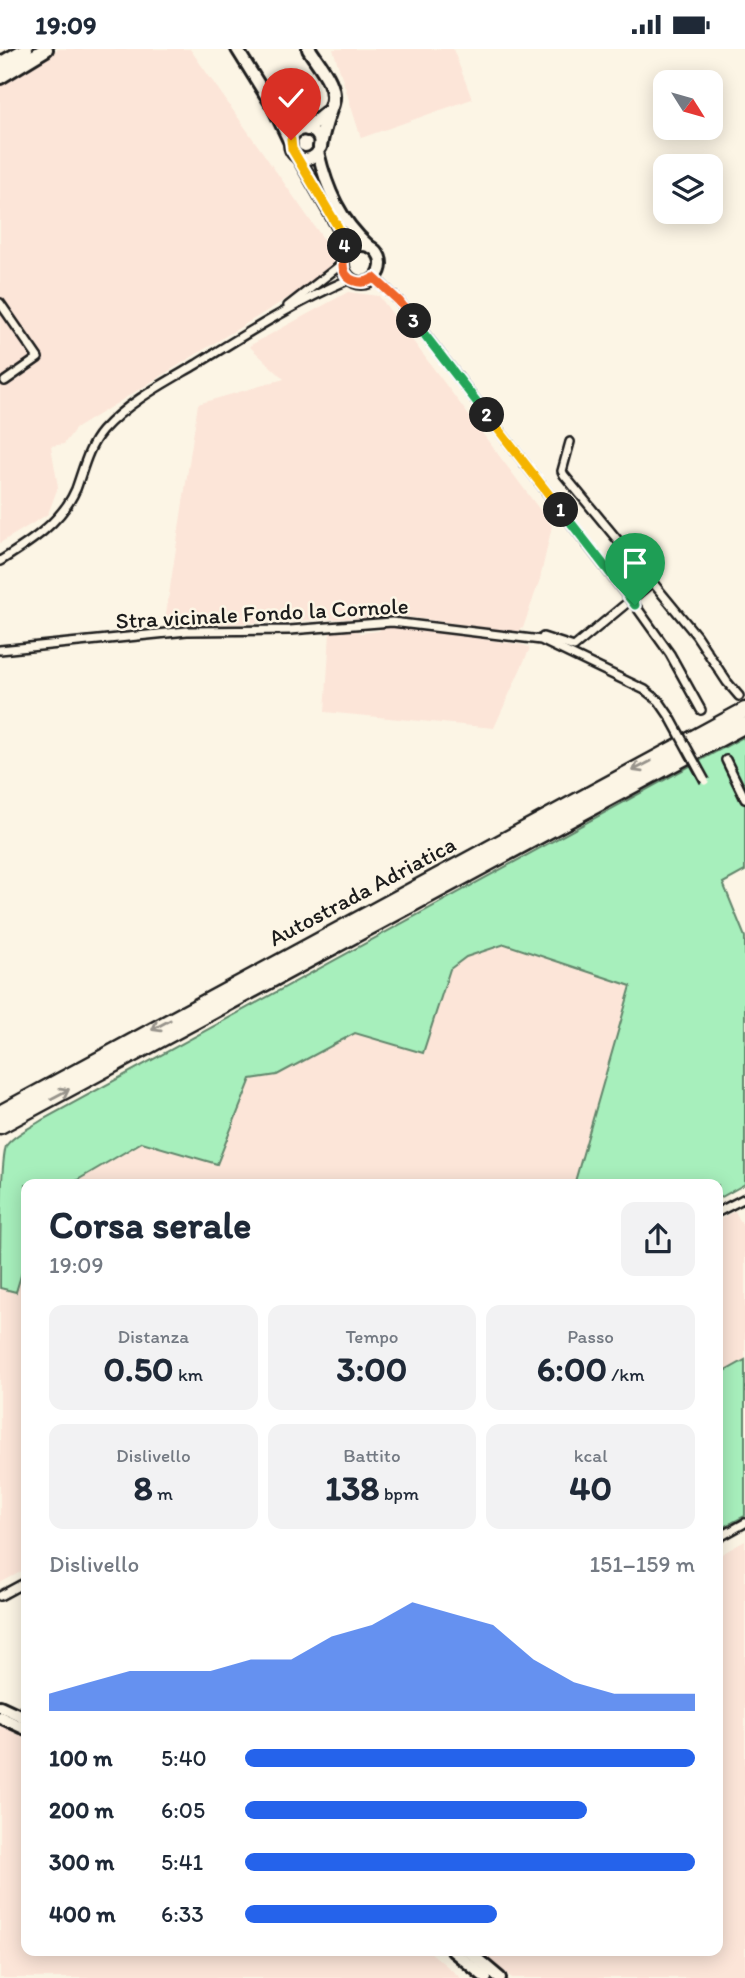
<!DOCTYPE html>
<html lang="it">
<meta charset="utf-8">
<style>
:root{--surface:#fff;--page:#f2f2f3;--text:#1f2937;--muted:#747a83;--accent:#2563eb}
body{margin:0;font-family:Itim,sans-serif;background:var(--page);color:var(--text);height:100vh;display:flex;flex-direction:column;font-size:26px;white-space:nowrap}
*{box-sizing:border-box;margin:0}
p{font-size:23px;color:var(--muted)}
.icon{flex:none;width:38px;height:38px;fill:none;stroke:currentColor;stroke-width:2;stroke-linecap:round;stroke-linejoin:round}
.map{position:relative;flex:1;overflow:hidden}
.drawer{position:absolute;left:21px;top:1130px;width:702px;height:777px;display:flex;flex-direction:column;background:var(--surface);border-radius:14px;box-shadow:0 4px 18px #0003}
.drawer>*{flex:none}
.needle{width:46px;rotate:127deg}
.controls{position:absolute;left:653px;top:21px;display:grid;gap:14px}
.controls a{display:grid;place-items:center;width:70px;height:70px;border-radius:14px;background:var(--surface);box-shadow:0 4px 18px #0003;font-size:35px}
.pin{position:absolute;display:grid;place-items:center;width:60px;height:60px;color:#fff;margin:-72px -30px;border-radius:50% 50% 50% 0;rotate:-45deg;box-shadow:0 0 7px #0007}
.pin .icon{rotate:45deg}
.km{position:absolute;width:35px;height:35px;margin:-18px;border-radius:50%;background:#222;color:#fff;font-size:19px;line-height:35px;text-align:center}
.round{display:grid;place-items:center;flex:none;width:74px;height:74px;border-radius:14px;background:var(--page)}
.overview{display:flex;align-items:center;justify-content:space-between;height:119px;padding:0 28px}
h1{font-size:38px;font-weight:700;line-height:52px}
.figures{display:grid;grid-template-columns:repeat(3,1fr);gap:10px;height:119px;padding:7px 28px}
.figures div{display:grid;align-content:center;border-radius:14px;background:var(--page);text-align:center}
.figures b{font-size:35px;font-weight:700}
.figures small{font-size:19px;font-weight:400}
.figures p{font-size:19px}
.chart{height:196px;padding:14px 28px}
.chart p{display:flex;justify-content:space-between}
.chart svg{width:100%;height:126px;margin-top:7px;fill:var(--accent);opacity:.7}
ul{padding:0 28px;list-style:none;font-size:23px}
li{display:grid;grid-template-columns:112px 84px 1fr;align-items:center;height:52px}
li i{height:18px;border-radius:9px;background:var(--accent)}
.status{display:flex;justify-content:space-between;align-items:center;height:49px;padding:0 35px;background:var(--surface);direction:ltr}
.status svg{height:19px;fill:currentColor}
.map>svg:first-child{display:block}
.built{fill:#fce5d8}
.green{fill:#a7efbc;stroke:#62866c;stroke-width:2}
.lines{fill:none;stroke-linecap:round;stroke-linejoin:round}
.street-casing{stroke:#1c1c1c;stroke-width:12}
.secondary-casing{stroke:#1c1c1c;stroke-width:16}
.primary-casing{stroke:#1c1c1c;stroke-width:18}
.highway-casing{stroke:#1c1c1c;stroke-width:19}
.street{stroke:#fcf5e5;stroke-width:7}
.secondary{stroke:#fcf5e5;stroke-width:10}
.primary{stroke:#fcf5e5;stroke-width:12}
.highway{stroke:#fcf5e5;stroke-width:14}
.street-bridge-casing{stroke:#1c1c1c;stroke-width:12;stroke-linecap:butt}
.street-bridge{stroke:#fcf5e5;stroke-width:7}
.oneway{stroke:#97938b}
.split-1-casing{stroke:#fff;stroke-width:14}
.split-2-casing{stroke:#fff;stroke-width:14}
.split-3-casing{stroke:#fff;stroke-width:14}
.split-4-casing{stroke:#fff;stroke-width:14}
.split-5-casing{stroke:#fff;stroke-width:14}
.split-1{stroke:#22a559;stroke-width:9}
.split-2{stroke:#f5b400;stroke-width:9}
.split-3{stroke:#22a559;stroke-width:9}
.split-4{stroke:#f0652b;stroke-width:9}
.split-5{stroke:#f5b400;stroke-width:9}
.labels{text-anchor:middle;stroke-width:5;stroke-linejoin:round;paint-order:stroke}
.street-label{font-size:23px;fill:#1c1c1c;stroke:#fcf5e5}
</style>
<div class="status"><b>19:09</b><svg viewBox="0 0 49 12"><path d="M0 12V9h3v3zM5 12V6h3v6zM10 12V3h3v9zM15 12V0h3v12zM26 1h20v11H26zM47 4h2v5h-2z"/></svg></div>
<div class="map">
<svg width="745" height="1929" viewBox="0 0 745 1929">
<rect width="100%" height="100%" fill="#fcf5e5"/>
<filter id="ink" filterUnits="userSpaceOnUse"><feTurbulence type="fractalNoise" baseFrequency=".0143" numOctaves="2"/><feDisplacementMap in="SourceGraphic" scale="14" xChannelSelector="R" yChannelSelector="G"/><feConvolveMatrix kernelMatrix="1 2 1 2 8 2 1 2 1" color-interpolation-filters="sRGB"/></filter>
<g filter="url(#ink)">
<g class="built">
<polygon points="58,0 190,0 336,208 331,219 299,242 75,380 64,395 51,397 58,438 48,465 0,494 0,35"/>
<polygon points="333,0 453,0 472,50 361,89"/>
<polygon points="348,243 379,247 552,477 540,530 523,579 518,583 400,567 164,578 198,355 284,330 249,297"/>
<polygon points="392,577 524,596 530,599 494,679 325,663 330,583 355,580 360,584 379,582 381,578"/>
<polygon points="505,895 631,937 574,1136 69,1136 142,1093 217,1115 250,1030 277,1026 355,984 423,1004 450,920 466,908"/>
<polygon points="735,1162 745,1181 745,1311 718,1326 718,1171"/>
<polygon points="26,1210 26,1520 0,1534 0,1239 16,1243"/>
<polygon points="745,1492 745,1929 512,1929 478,1902 718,1902 718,1507"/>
<polygon points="0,1676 26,1689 26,1902 429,1902 461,1929 0,1929"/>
</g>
<g class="green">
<path d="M743,688L745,692V822L723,834L745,888V1135L718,1150V1136H574L631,937L505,895L466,908L450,920L423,1004L355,984L277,1026L251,1030L217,1115L142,1093L69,1136H26V1210L16,1243L0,1239C0,1209 0,1118 6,1097C13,1086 32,1078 42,1071Z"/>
<polygon points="745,1311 745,1467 718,1481 718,1326"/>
</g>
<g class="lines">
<g class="street-casing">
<g id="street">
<polyline points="375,229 399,252 628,548"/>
<polyline points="0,254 38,309 5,332"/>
<polyline points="288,257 343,214"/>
<polyline points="570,393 562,422 564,426 696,586 727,633 739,647"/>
<path d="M0,512C29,494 62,473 76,440C83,421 88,398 102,382C128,353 163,335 197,315C247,284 296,253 350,230"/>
<polyline points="635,556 670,605 701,661"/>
<polyline points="543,588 574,598 651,534"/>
<polyline points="0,601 187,582 290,581 392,573 541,591 645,641 659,652 670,668"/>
<polyline points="726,711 745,750"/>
<polyline points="718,1163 745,1149"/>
<polyline points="718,1489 745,1474"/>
<polyline points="0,1547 26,1533"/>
</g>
</g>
<g class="secondary-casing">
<g id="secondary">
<polyline points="237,0 273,58 291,96"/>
<circle cx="305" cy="95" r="15"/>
<path d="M318,103C327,141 340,171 369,197"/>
<polyline points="298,108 338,178 346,204"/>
<circle cx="362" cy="215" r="19"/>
<polyline points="0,1657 26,1669"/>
<polyline points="0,1668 26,1680"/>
<polyline points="453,1902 486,1929"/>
<polyline points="468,1902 500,1929"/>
</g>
</g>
<g class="primary-casing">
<g id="primary">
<path d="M309,0C318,15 338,36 332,55C327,70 322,82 320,98"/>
<polyline points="0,15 26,0"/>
<polyline points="0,28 46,0"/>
<polyline points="307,80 326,64"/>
</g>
</g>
<g class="highway-casing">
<g id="highway">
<polyline points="0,1064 745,661"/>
<polyline points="0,1077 745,676"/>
</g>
</g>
<use href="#street" class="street"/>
<use href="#secondary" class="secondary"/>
<use href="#primary" class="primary"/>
<use href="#highway" class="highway"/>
<g class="street-bridge-casing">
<g id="street-bridge">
<polyline points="628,548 635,556"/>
<polyline points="670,668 705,732"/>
</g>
</g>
<use href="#street-bridge" class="street-bridge"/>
</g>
<defs><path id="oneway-shaft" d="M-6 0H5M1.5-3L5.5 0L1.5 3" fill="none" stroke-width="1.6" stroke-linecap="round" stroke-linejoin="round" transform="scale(1.75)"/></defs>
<g class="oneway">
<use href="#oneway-shaft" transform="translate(642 717) rotate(152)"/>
<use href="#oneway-shaft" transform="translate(161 976) rotate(152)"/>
<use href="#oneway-shaft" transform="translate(60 1045) rotate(-28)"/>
</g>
</g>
<g class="lines" filter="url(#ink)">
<g class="split-1-casing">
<polyline id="split-1" points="561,461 635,556"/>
</g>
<g class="split-2-casing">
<polyline id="split-2" points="487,366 561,461"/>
</g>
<g class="split-3-casing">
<polyline id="split-3" points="414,272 487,366"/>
</g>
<g class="split-4-casing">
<path id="split-4" d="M345,197C347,205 343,207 343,215C343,233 362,237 374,229L399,252L414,272"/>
</g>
<g class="split-5-casing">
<polyline id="split-5" points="291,91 292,100 338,178 345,197"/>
</g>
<use href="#split-1" class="split-1"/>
<use href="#split-2" class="split-2"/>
<use href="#split-3" class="split-3"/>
<use href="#split-4" class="split-4"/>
<use href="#split-5" class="split-5"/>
</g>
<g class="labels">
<g class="street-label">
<text transform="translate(262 564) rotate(-3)" y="8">Stra vicinale Fondo la Cornole</text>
<text transform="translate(362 842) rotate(-28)" y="8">Autostrada Adriatica</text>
</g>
</g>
</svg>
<div class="controls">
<a><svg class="needle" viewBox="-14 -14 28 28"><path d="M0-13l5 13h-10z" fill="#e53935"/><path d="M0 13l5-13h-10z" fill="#747a83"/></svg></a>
<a><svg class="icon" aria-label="layers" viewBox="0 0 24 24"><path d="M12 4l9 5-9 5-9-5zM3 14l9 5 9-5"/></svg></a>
</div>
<div class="pin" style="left:635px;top:556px;background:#1e9e55"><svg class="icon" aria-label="arrive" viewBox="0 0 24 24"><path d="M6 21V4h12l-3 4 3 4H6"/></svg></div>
<div class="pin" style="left:291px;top:91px;background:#d93025"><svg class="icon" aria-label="check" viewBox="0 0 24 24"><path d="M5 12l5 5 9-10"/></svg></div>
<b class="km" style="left:561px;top:461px">1</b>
<b class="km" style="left:487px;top:366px">2</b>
<b class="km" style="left:414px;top:272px">3</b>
<b class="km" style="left:345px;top:197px">4</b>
<section class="drawer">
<div class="overview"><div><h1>Corsa serale</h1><p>19:09</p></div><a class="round"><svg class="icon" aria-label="share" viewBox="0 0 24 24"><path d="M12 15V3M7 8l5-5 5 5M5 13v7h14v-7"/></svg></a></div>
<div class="figures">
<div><p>Distanza</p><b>0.50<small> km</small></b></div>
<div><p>Tempo</p><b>3:00</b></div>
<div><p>Passo</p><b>6:00<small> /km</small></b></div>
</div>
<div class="figures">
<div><p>Dislivello</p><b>8<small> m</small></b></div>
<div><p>Battito</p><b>138<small> bpm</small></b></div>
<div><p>kcal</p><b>40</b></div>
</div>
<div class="chart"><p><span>Dislivello</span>151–159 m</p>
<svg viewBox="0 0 160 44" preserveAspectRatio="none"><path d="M0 44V38L10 34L20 30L30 30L40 30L50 26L60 26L70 18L80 14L90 6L100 10L110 14L120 26L130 34L140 38L150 38L160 38V44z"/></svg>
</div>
<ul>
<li><b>100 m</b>5:40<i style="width:100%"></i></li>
<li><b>200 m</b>6:05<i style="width:76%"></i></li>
<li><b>300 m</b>5:41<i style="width:100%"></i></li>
<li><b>400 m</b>6:33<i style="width:56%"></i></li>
</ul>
</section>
</div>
